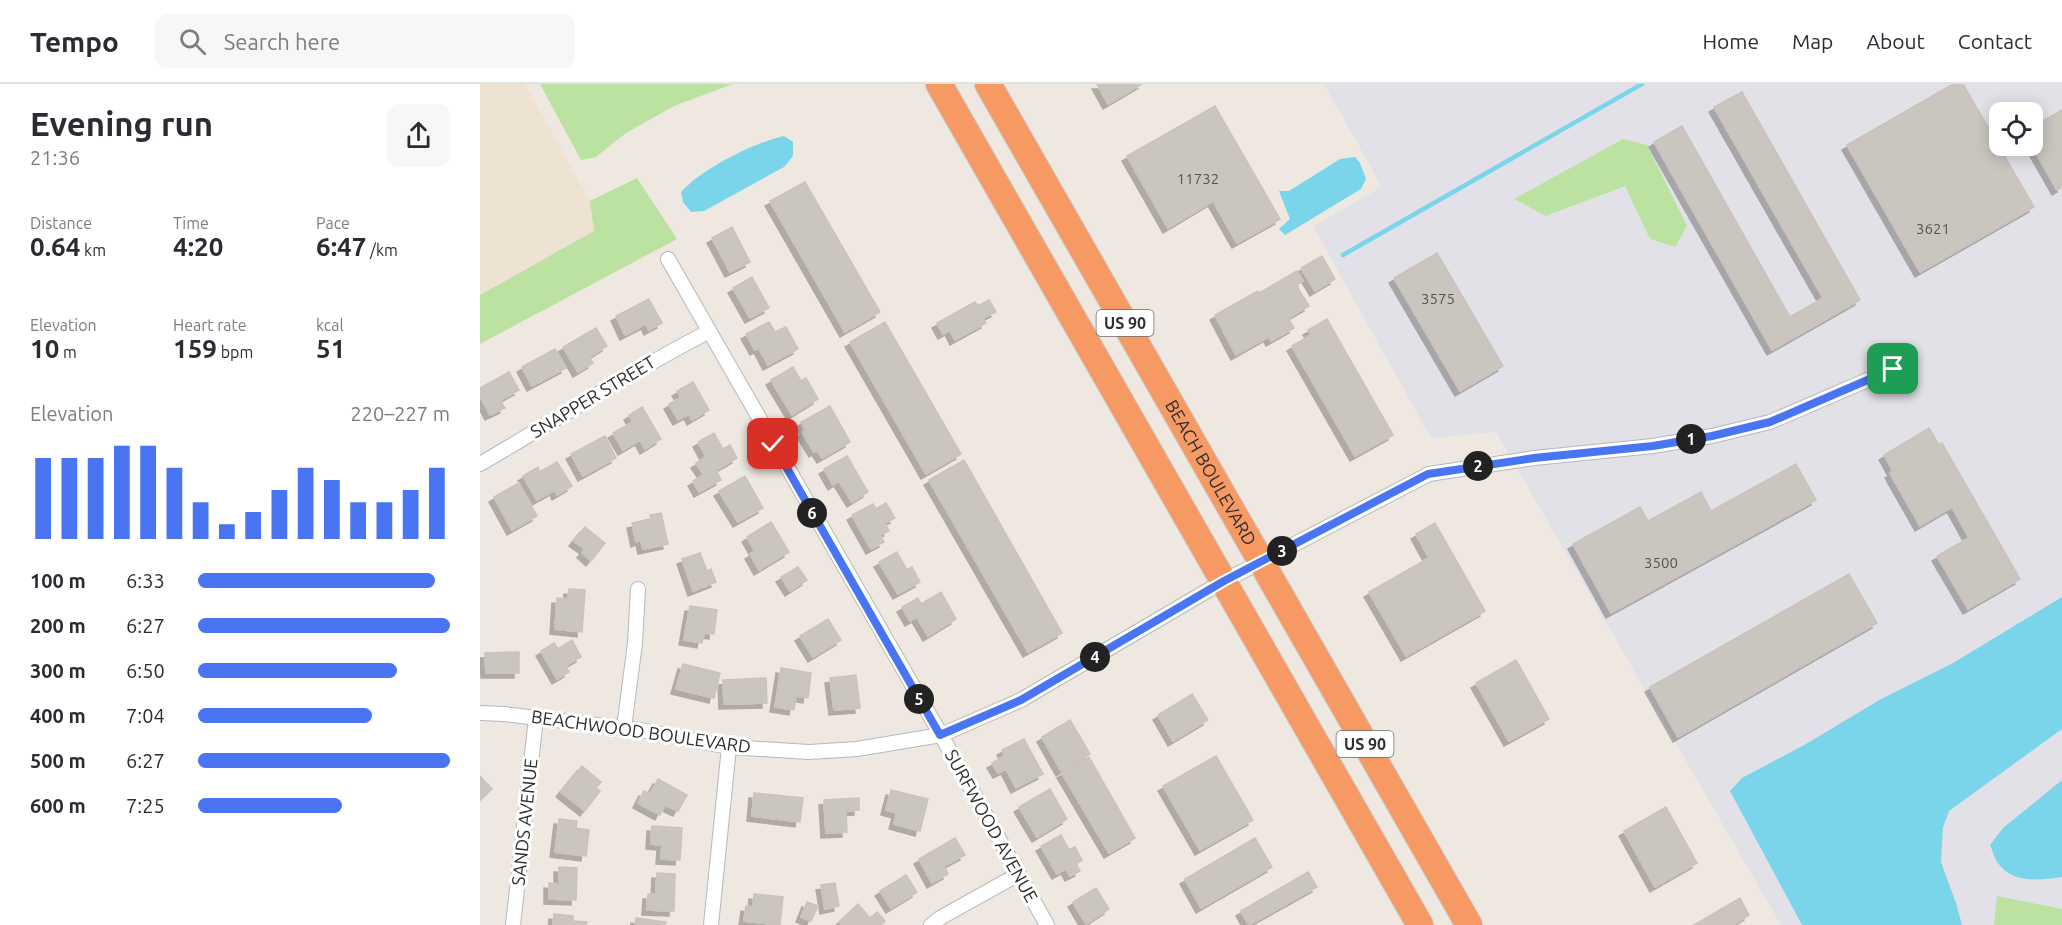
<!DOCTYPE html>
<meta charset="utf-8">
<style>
:root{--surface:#fff;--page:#f7f7f7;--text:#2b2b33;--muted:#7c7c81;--line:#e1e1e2;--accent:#4a75f2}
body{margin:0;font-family:Ubuntu,sans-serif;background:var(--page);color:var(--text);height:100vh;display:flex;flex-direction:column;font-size:22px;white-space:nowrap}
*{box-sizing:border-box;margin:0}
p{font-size:20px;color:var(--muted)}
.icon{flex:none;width:33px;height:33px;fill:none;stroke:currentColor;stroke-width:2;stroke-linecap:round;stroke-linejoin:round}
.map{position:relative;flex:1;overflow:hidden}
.side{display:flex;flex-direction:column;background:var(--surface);width:480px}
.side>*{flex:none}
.controls{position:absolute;left:1509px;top:18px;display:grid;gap:12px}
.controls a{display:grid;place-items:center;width:54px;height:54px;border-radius:12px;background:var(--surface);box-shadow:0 3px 15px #0003;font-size:30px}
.pin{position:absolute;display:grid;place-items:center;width:51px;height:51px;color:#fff;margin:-26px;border-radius:12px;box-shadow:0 3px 9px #0006}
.km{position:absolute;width:30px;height:30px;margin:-15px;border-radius:50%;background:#222;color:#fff;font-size:16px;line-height:30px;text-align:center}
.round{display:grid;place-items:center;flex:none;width:63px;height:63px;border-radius:12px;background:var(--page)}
.overview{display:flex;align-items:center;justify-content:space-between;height:102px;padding:0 30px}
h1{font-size:33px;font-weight:700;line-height:45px}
.stats{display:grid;grid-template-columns:repeat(3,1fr);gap:9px;height:102px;padding:6px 30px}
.stats div{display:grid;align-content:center}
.stats b{font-size:26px;font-weight:700}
.stats small{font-size:16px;font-weight:400}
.stats p{font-size:16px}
.chart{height:168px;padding:12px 30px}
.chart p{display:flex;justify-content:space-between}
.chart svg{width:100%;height:108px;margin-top:6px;stroke:var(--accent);stroke-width:6}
ul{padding:0 30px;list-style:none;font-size:20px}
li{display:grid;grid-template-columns:96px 72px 1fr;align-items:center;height:45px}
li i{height:15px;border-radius:8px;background:var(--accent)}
header{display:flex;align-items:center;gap:36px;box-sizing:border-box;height:84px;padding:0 30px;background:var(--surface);border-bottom:2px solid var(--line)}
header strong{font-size:28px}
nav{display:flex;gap:33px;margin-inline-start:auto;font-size:21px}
.search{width:420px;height:54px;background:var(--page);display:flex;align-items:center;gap:15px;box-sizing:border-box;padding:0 21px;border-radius:12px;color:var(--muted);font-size:22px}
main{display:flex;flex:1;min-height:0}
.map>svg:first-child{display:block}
.industrial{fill:#e2e1e7;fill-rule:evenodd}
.education{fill:#eee3d2}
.green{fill:#bbe2a1}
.water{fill:#7ad4ea}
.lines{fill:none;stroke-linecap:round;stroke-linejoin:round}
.stream{stroke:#7ad4ea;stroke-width:4.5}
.building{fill:#cac6bf;stroke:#cac3ba;stroke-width:1.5;filter:url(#shadow)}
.street-casing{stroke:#b4b8c0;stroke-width:16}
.highway-casing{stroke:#c9c9c9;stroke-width:28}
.street{stroke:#fff;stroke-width:14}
.highway{stroke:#f79963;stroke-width:26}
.route-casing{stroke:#fff;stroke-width:12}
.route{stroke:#4a75f2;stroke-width:8}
.labels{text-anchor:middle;stroke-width:6;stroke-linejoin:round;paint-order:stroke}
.number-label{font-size:15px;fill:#555452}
.shield{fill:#fff;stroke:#6d6d6d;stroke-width:1.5}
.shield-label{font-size:16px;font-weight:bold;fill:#2e2e2e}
.street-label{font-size:18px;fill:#2e2e2e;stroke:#fff}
</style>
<header>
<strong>Tempo</strong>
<div class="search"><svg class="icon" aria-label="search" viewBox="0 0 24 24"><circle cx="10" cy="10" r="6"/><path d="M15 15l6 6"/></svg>Search here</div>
<nav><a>Home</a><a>Map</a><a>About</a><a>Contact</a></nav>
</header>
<main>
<section class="side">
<div class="overview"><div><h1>Evening run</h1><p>21:36</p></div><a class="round"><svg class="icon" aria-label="share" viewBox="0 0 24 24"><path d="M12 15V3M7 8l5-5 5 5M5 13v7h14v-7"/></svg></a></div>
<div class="stats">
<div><p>Distance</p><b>0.64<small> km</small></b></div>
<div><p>Time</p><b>4:20</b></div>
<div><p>Pace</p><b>6:47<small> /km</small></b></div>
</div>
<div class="stats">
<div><p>Elevation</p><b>10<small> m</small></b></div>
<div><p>Heart rate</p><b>159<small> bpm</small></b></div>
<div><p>kcal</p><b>51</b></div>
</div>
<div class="chart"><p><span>Elevation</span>220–227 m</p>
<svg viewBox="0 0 160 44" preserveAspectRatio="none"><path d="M5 44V11M15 44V11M25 44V11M35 44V6M45 44V6M55 44V15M65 44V29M75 44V38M85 44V33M95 44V24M105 44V15M115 44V20M125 44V29M135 44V29M145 44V24M155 44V15"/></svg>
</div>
<ul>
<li><b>100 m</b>6:33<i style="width:94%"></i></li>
<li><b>200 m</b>6:27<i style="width:100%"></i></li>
<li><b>300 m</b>6:50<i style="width:79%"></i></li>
<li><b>400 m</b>7:04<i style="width:69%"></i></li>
<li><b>500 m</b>6:27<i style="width:100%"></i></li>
<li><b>600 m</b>7:25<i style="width:57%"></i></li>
</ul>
</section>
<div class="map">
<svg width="1582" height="841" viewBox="0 0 1582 841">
<defs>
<filter id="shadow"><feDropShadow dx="-5" dy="5" stdDeviation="0" flood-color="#0004"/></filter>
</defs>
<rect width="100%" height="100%" fill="#eee8e1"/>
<path class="industrial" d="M844,0H1582V841H1301L1016,348L951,354L833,142L902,103ZM1520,28H1552V62H1520Z"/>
<polygon class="education" points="0,0 45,0 110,117 114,147 0,211"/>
<g class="green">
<polygon points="60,0 253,0 194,22 146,49 116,73 101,76"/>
<polygon points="1143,55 1167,61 1207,142 1195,163 1170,155 1145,102 1066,132 1034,115"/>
<polygon points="157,94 197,155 0,260 0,211 114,147 110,117"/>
<polygon points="1517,812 1582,825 1582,841 1514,841"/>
</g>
<g class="water">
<path d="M304,52L313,58V72L304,83L224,127L211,128L203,118L201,108C222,85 273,59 304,52Z"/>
<polygon points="875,73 880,79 886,95 881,105 805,151 799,145 810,135 799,107 809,107 860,75"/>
<polygon points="1582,513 1582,645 1469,727 1463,743 1461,778 1476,819 1482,841 1322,841 1250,707 1262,694 1326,660 1401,615 1473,579"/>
<path d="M1582,696V793C1560,796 1532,800 1518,779C1514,774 1513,767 1510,761L1523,744Z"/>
</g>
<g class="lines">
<polyline class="stream" points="863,171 1162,0"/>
</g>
<g class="building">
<polygon points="617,0 662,0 628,20"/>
<polygon points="1473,0 1483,0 1554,123 1440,188 1367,61"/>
<polygon points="1262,8 1380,216 1292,266 1174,58 1202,42 1310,233 1343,214 1234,23"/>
<polygon points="735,22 800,135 757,159 733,117 688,144 647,72"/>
<polygon points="1582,26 1582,103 1577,106 1552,62 1552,43"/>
<polygon points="325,98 400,228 365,248 290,117"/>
<polygon points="252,143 270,178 250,188 232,154"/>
<polygon points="957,169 1023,282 980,307 914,194"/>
<polygon points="842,172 855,195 835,207 821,184"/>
<polygon points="817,187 823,197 816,201 829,222 808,234 814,244 791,257 789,253 800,246 779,209"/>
<polygon points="272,193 289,224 270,234 253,204"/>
<polygon points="778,207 800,246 756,271 735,231"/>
<polygon points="169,215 182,239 169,246 166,240 145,251 136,232"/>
<polygon points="509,216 516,228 503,234 506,239 475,256 470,246 463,250 457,239 495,218 498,222"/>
<polygon points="847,235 913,351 875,372 812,262 831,251 828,246"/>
<polygon points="289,238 295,248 306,243 318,265 288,281 279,264 275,266 266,250"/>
<polygon points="405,238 481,370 446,390 370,258"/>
<polygon points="116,244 127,262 109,273 113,279 98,288 83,263"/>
<polygon points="75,265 86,284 52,302 42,283"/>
<polygon points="313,283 321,297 326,294 338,315 312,331 291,296"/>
<polygon points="29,288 39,306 20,316 25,324 10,331 0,312 0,304"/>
<polygon points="213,298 229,326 212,336 209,330 198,336 189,320 201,313 197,307"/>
<polygon points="350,322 370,358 342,374 337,366 334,368 322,348 325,346 321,338"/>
<polygon points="162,323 181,355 165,365 160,356 143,366 133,349 153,338 149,331"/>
<polygon points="1449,344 1459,361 1413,387 1404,371"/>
<polygon points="234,349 243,365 250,361 257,374 236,386 241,396 219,408 213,397 224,391 216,379 226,373 218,358"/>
<polygon points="125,352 136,374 103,392 91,370"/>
<polygon points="1462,359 1540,495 1488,525 1457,472 1489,454 1472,423 1440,442 1410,389"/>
<polygon points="367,372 388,408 372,418 359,397 353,401 344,385"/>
<polygon points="484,376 582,549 548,568 449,396"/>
<polygon points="77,378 92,402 77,411 75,406 57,416 43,392 58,383 60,388"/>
<polygon points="1316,380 1336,416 1131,529 1093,460 1160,423 1168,437 1221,408 1231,427"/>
<polygon points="265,392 283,424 258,438 239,407"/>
<polygon points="39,399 57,432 32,446 14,413"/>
<polygon points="406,419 415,434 405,439 409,447 400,451 404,458 391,465 372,431 393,420 396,425"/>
<polygon points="181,429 188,460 163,465 161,456 156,458 152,439 171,435 170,431"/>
<polygon points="291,438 309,468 279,486 270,470 275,467 267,453"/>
<polygon points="955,439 1005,527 926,572 889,508 949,474 936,450"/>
<polygon points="105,443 125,459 111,477 102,469 105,465 94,457"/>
<polygon points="417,468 427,486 432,483 440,498 418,510 399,478"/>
<polygon points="220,469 227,487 231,485 236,498 213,507 202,475"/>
<polygon points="318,483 327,496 310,507 301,493"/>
<polygon points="1369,490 1397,539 1198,653 1170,603"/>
<polygon points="89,505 105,506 102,548 75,545 77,514 88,515"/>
<polygon points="461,508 476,535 448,552 437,533 430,537 422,523 438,514 441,520"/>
<polygon points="210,522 237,526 234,550 224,549 222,559 204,556"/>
<polygon points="348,535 361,556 333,573 320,552"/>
<polygon points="92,556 101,573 85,582 89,588 77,595 61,567 74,559 78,565"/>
<polygon points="39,568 39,589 6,589 5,569"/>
<polygon points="1036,576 1069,635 1029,657 996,599"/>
<polygon points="203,580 240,589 234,614 196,605"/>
<polygon points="301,584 331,589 328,614 316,612 314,626 295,623"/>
<polygon points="376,591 380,624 354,626 350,594"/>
<polygon points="286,594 287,619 244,620 243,596"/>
<polygon points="712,610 728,636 693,657 678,631"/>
<polygon points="590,636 610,670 581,687 562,653"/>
<polygon points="544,655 563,690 536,704 526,685 518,689 512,679 525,672 522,666"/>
<polygon points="736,672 773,736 720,766 683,702"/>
<polygon points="609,673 655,754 629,769 582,689"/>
<polygon points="102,682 121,698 116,704 120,707 105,727 81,708"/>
<polygon points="0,692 12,705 0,716"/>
<polygon points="178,695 207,711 198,727 185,721 180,731 158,719 164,707 170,710"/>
<polygon points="570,705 587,735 557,753 539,723"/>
<polygon points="411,706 448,715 440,747 414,740 417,729 406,726"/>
<polygon points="274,709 323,714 320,738 272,732"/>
<polygon points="379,714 379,726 366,727 367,748 346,749 344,716"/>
<polygon points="1186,723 1217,779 1175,803 1144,747"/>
<polygon points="79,735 97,737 96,744 109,746 106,772 75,768"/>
<polygon points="172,742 202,744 200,776 181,775 182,761 171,760"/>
<polygon points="581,751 589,766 595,763 602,776 596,780 600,787 590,792 586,785 577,790 561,762"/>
<polygon points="475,754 485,771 464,782 468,790 452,799 439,775"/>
<polygon points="775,754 792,783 721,824 705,795"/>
<polygon points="79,783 97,784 96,816 69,815 69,799 79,800"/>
<polygon points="828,788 837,803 769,841 761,827"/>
<polygon points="177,789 195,790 194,827 167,826 168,810 176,810"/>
<polygon points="426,791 437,808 411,824 400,807"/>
<polygon points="355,799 359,822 345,825 341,801"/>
<polygon points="616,804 629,825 606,840 593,818"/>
<polygon points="274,810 303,813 300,841 264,837 266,822 273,823"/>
<polygon points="1260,814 1269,831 1253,841 1214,841"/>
<polygon points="327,818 338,822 331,837 321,833"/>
<polygon points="378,820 390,834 397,828 405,837 401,841 362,841 359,838"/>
<polygon points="74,830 93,832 93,837 107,838 106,841 73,841"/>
<polygon points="156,834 186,838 185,841 155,841"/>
</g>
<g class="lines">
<g class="street-casing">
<g id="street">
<polyline points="188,175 461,651 567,841"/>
<path d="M0,380C76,336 150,288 228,248"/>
<polyline points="0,629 24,630 160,646 249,663 329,668 377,665 461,651 541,616 744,497 949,390 1054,374 1173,362 1232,352 1290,338 1413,285"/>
<polyline points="144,644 155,559 158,505"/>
<polyline points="33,841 56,634"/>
<polyline points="231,841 249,663"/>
<polyline points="451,841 460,834 537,791"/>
</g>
</g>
<g class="highway-casing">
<g id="highway">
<polyline points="459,0 940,841"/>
<path id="s1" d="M508,0L989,841"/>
</g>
</g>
<use href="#street" class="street"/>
<use href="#highway" class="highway"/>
</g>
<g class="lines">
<g class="route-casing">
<polyline id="route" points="293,360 460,651 541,616 744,497 948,390 1054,374 1173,362 1232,352 1290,338 1413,285"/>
</g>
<use href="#route" class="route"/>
</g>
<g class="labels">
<g class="number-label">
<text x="718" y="100">11732</text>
<text x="1453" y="150">3621</text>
<text x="958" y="220">3575</text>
<text x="1181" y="484">3500</text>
</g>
<g class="shield">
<rect x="616.5" y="226" width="57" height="26" rx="4.5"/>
<rect x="856.5" y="647" width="57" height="26" rx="4.5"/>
</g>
<g class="shield-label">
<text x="645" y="245">US 90</text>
<text x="885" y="666">US 90</text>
</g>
<g class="street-label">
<text transform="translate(113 313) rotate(-31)" y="6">SNAPPER STREET</text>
<text dy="6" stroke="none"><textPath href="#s1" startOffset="448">BEACH BOULEVARD</textPath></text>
<text transform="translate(161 648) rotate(8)" y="6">BEACHWOOD BOULEVARD</text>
<text transform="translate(45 738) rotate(-84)" y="6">SANDS AVENUE</text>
<text transform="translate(511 742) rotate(61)" y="6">SURFWOOD AVENUE</text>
</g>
</g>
</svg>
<div class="controls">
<a><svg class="icon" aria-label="locate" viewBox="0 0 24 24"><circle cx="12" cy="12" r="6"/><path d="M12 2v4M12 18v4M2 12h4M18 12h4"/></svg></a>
</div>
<div class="pin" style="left:1413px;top:285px;background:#1e9e55"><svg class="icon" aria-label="arrive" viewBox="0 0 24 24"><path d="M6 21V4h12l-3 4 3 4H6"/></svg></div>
<div class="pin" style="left:293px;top:360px;background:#d93025"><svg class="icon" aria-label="check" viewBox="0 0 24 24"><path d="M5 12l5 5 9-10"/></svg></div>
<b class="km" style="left:1211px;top:355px">1</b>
<b class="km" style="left:998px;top:382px">2</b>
<b class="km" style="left:802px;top:467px">3</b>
<b class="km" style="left:615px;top:573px">4</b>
<b class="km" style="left:439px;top:615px">5</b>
<b class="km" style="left:332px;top:429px">6</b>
</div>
</main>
